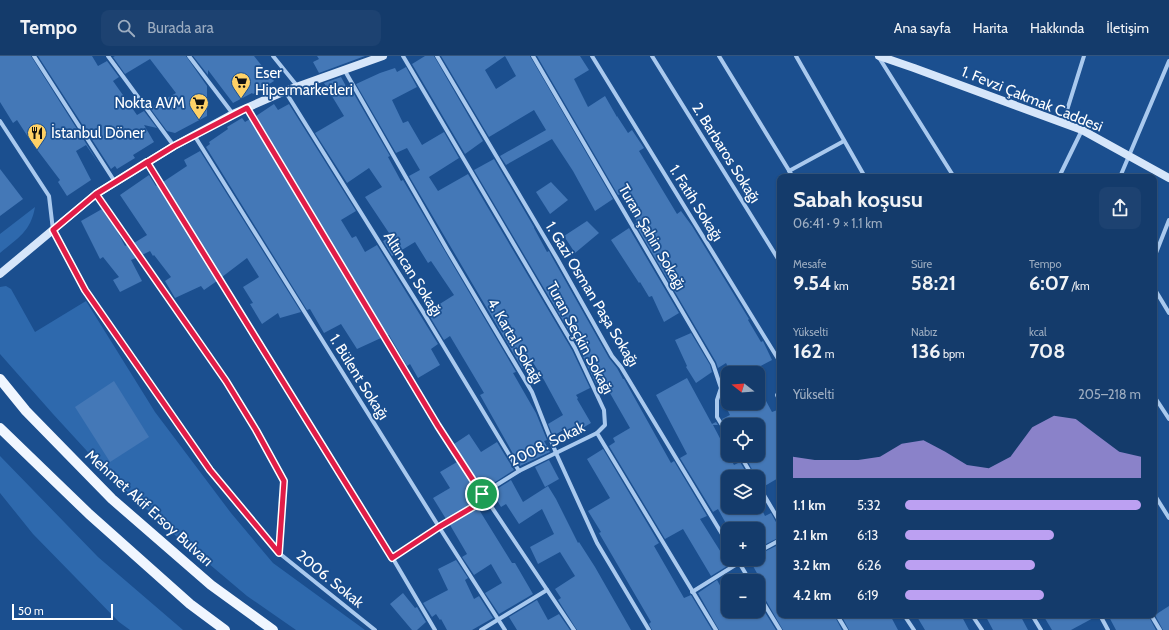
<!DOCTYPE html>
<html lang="tr">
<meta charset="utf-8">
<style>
:root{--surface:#143b6b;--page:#1d4271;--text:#f1f3f6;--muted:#9dadc1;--line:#33557e;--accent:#bca0f2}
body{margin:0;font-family:Cabin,sans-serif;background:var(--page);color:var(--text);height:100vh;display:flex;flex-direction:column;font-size:15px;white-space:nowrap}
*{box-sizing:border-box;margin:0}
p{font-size:13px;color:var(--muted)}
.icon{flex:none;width:22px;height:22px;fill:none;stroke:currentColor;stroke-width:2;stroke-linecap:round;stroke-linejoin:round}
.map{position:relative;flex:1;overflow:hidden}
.details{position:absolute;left:777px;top:118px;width:380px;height:444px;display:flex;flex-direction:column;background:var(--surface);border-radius:8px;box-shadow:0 1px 3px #0004,0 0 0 1px var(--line)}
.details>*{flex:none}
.needle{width:26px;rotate:287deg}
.controls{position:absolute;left:721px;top:310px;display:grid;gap:8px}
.controls a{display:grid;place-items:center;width:44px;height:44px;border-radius:8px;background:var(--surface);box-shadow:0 1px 3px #0004,0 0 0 1px var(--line);font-size:20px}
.scale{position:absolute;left:12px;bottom:10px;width:101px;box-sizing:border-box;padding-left:4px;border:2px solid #fff;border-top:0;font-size:11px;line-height:14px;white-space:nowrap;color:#fff;-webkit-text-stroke:3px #1b4f8f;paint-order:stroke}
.pin{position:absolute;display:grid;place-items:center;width:34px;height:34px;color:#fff;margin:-17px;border:2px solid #fff;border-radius:50%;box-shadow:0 1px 4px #0007}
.round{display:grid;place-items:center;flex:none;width:42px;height:42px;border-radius:8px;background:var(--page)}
.overview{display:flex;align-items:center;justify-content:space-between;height:68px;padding:0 16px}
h1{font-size:22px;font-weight:800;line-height:30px}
.stats{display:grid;grid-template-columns:repeat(3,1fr);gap:6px;height:68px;padding:4px 16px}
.stats div{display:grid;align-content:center}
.stats b{font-size:20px;font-weight:800}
.stats small{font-size:11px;font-weight:400}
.stats p{font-size:11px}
.chart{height:112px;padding:8px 16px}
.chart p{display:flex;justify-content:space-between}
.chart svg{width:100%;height:72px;margin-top:4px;fill:var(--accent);opacity:.7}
ul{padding:0 16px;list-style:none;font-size:13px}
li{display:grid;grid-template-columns:64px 48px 1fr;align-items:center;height:30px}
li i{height:10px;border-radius:5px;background:var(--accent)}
header{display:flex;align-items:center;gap:24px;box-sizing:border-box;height:56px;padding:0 20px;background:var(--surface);border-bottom:1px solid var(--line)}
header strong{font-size:19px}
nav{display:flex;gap:22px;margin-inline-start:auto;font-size:14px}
.search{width:280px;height:36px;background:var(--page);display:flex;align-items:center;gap:10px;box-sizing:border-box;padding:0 14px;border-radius:8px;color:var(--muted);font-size:15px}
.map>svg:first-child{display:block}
.green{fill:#2e69ad}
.building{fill:#4478b7;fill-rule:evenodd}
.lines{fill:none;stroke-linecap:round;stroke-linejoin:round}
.street{stroke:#a9c9ee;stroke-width:4}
.secondary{stroke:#d6e6fa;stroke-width:8}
.primary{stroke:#f0f6ff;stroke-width:10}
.route-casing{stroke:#fff;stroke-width:8}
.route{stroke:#e11d48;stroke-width:5}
.labels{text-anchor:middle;stroke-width:3.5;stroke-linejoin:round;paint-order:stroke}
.poi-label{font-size:15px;fill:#fff;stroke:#1b4f8f;text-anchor:start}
.street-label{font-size:15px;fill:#fff;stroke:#1b4f8f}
</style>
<header>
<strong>Tempo</strong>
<div class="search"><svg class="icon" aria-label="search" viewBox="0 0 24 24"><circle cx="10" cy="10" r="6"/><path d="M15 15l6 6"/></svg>Burada ara</div>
<nav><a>Ana sayfa</a><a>Harita</a><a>Hakkında</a><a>İletişim</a></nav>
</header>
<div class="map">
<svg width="1169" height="574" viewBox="0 0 1169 574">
<rect width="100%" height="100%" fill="#1b4f8f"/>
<g class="green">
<path d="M35,151C31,175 18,182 0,197V178Z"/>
<polygon points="6,230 11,233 35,276 86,245 155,356 231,457 273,507 365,574 296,574 247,540 176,480 109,419 53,358 0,298 0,231"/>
<polygon points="0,400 98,501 183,574 130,574 119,566 33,478 0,437"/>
</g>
<g class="building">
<polygon points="0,0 31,0 99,108 86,89 76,95 91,124 67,140 58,126 60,124 32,87 17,64 13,67 0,46"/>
<polygon points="38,0 92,0 98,10 107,5 119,21 113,25 137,59 144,55 157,72 144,69 154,86 133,99 135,102 117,113 115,110 111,113"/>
<polygon points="115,0 186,0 207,30 207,60 175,77 167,75 150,52 176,37 150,3 125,18 113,1"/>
<polygon points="193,0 254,0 274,25 253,38 252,37 233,47 208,14 208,19"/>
<polygon points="317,0 365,0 319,17 313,6 319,3"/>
<polygon points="425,0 434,0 483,85 465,98 412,8"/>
<path d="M441,0H530L613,143L595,155L573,115L552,83L506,109L500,100L546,74L534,54L489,81ZM505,0L516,20L496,33L485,14Z"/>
<polygon points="537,0 580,0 589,14 574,23 588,51 605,40 617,61 617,60 628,77 632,74 644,92 639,95 677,158 681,155 692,170 749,263 748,264 761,286 763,285 772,304 747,317 731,317 726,307 718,312 716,306 635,168 637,166 623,137 618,139"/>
<polygon points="406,11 417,31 392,44 403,67 408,65 422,89 444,76 459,102 429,121 438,135 468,118 572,294 590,332 576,339 578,342 577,343 591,367 569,380 565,373 553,380 548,368 563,359 544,324 532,305 522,312 409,120 420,114 407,92 396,97 356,28 380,17 395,12 397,16"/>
<polygon points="341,21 347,32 350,31 390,100 388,101 401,125 403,124 516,316 513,317 536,357 547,384 544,385 550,396 520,410 480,339 484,337 450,280 444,284 427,256 454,239 431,205 428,207 415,186 392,200 383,185 389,182 387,179 389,177 365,141 382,131 369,112 347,127 315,77 344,60 324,27"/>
<polygon points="274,48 278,54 289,48 356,155 341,164 352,182 356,180 365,196 377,189 438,288 431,293 440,309 418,322 410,308 407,310 389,279 387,279 256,60"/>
<polygon points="242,62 245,66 250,63 381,282 357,293 341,268 324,277 310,253 307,254 206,91 210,88 209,86 228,73 227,71"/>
<polygon points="200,95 301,256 280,262 278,257 262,268 250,248 253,247 243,231 259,221 247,202 222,221 163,126 187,110 184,104"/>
<polygon points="494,103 534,171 534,172 547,196 549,195 552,201 609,302 617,312 623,323 624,323 671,407 674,405 707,460 700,463 729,509 711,520 683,473 665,483 609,390 615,386 613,382 630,372 603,325 596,328 578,290 474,114"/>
<polygon points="0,113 23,143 0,160"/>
<polygon points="149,119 156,130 157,129 217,225 204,234 201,230 175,242 165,225 171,221 154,199 153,200 150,195 142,199 134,187 147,179 120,139"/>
<polygon points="551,126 568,144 550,158 536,136"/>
<polygon points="102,153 116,173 125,190 127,189 136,202 131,204 142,225 120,236 113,224 119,221 103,201 100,203 81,165"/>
<polygon points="587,165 599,177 575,197 564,180"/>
<polygon points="629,172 679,257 664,266 652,240 649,241 640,226 639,227 611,184"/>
<polygon points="691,277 710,309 712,316 696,327 686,311 687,310 675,284"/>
<polygon points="687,322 712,368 716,366 718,369 713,369 734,409 740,406 749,421 728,421 728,451 758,451 758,446 765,460 771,457 777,468 780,469 780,481 758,492 758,466 746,473 729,473 718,453 713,456 680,402 687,398 656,339"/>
<polygon points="114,325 149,381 110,406 75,351"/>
<polygon points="758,330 772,356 780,353 780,421 763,431 761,427 758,426 758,421 756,421 746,402 752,399 758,399 758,369 726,369 722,363 730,359 724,347 758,347"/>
<polygon points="469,378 481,396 497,386 514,414 489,430 487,426 481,430 454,388"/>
<polygon points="603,393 659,487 654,490 684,542 691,539 712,574 652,574 649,568 651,566 599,477 601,476 588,455 610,442 587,403"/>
<polygon points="549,404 559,423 545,431 535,411"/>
<polygon points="457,406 476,433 470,437 475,446 446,463 433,442 450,432 440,416"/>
<polygon points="511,424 523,446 548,430 556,443 578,487 579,486 595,511 631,574 577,574 558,544 561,542 555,533 575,520 560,496 538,508 530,491 554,478 542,453 519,468 506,448 501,451 492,436"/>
<polygon points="478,452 512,507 515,507 533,538 499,558 485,537 502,527 491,508 474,519 462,501 467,498 450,469"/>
<polygon points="780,488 780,559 834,559 842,574 783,574 761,536 758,535 758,530 760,529 758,526 758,519 753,510 758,508 758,499"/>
<polygon points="456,504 468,522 465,524 474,543 479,540 493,562 472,574 447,574 441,563 440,564 436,558 432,561 423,547 448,534 438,513"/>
<polygon points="717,524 728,544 728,555 758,555 758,545 776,574 719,574 698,537"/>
<polygon points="403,537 415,552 417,551 426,566 417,574 412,574 390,548"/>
<polygon points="537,544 548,564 559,558 570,574 517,574 509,561"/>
<polygon points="1169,550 1169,574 1163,574 1155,559"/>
<polygon points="841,559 890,559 898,574 849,574"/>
<polygon points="916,559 961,559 969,574 925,574"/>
<polygon points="985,559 1020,559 1028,574 993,574"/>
<polygon points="1043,559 1097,559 1097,560 1071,574 1052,574"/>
<polygon points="1108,559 1148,559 1156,574 1116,574"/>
</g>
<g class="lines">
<g class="street">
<polyline points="34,0 115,126"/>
<polyline points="108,0 174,90"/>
<polyline points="189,0 233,58"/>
<polyline points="273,0 298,31"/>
<polyline points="403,0 575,292 604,354 605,369 597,377 716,574"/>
<polyline points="437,0 558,204 612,300 621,311 728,488"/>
<polyline points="533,0 713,308 721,332 717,344 717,361 728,379"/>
<polyline points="592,0 780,306"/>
<polyline points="652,0 780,206"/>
<polyline points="719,0 793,121"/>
<polyline points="796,0 865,121"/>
<polyline points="878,0 954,121"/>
<polyline points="345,15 447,193 532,336 556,397 597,487 649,574"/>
<polyline points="285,35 423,256 519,415"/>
<polyline points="247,52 438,371 574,574"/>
<polyline points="0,65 49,140 53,174 85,234 210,414 279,497 375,574"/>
<polyline points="1063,67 1084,0"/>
<polyline points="194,79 439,471 505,574"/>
<polyline points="147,106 392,501 435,574"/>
<polyline points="789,115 844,85"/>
<polyline points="1059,121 1082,74"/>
<polyline points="1120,121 1169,5"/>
<polyline points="96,138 225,325 256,374 284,425 279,497"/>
<polyline points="1154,202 1169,164"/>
<polyline points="1154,232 1169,257"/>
<polyline points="780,335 777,339 780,345"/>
<polyline points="1154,340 1169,363"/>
<polyline points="740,399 753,421"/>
<polyline points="758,429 780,466"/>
<polyline points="1154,438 1169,462"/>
<polyline points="758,496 780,484"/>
<polyline points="392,501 439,471 478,448 482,438 519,415 597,377"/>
<polyline points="737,503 750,525"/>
<polyline points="692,536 745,503"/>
<polyline points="758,538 780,574"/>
<polyline points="837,559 846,574"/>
<polyline points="904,559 914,574"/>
<polyline points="972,559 982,574"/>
<polyline points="1032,559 1041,574"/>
<polyline points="1100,559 1108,574"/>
<polyline points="1151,559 1160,574"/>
<polyline points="481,574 547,534"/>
</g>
<g class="secondary">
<polyline points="879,0 914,12 1082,74 1169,122"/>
<polyline points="0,218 96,138 174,90 233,58 285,35 383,0"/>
</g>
<g class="primary">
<polyline points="0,323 26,355 112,443 211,529 273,574"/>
<polyline points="0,372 89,458 190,548 225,574"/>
</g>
</g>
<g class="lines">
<g class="route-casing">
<polyline id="route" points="482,438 438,370 247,52 174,90 96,138 226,325 256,374 284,425 279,497 210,414 85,234 53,174 96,138 147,106 392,502 439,471 478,448 482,438"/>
</g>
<use href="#route" class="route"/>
</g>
<defs>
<g id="supermarket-pin" transform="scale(1)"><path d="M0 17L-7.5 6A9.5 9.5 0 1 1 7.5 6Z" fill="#ffd166" stroke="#1b4f8f"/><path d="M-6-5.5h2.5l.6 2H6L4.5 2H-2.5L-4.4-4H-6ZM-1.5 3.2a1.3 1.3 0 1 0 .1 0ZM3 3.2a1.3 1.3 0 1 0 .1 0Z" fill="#111"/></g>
<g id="restaurant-pin" transform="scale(1)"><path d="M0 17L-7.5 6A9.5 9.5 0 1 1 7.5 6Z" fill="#ffd166" stroke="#1b4f8f"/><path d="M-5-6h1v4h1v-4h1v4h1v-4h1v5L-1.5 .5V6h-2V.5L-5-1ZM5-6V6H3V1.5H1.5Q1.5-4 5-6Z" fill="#111"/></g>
</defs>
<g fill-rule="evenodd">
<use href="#supermarket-pin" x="241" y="26"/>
<use href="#supermarket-pin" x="199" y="47"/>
<use href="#restaurant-pin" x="37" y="77"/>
</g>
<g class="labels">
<g class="poi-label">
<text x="255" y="22">Eser<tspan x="255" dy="17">Hipermarketleri</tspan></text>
<text x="185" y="52" text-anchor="end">Nokta AVM</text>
<text x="51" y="82">İstanbul Döner</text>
</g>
<g class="street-label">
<text transform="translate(1032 43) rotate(22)" y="5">1. Fevzi Çakmak Caddesi</text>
<text transform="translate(726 97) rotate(58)" y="5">2. Barbaros Sokağı</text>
<text transform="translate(696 147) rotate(58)" y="5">1. Fatih Sokağı</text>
<text transform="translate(652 181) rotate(60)" y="5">Turan Şahin Sokağı</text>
<text transform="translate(413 218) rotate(58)" y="5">Altıncan Sokağı</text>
<text transform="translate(592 238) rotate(59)" y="5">1. Gazi Osman Paşa Sokağı</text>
<text transform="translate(580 282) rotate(62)" y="5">Turan Seçkin Sokağı</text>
<text transform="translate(515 285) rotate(60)" y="5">4. Kartal Sokağı</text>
<text transform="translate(359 321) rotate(58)" y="5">1. Bülent Sokağı</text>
<text transform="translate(547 388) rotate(-26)" y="5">2008. Sokak</text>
<text transform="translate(149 452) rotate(42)" y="5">Mehmet Akif Ersoy Bulvarı</text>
<text transform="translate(330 523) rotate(39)" y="5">2006. Sokak</text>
</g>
</g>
</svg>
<div class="controls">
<a><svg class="needle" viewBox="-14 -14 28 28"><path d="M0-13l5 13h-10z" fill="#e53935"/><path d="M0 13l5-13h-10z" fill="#9dadc1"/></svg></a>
<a><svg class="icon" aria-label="locate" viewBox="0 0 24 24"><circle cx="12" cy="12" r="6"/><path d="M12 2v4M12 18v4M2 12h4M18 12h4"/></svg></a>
<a><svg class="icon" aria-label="layers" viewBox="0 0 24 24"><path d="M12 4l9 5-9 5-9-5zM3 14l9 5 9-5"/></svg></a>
<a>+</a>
<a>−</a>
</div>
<div class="scale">50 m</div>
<div class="pin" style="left:482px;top:438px;background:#1e9e55"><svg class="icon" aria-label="arrive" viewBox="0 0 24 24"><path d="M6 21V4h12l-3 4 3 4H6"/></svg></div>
<section class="details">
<div class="overview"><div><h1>Sabah koşusu</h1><p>06:41 · 9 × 1.1 km</p></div><a class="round"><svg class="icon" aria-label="share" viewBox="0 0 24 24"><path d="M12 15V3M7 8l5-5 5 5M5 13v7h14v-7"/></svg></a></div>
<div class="stats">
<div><p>Mesafe</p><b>9.54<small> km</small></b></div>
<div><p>Süre</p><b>58:21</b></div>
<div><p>Tempo</p><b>6:07<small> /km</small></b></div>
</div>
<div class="stats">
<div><p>Yükselti</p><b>162<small> m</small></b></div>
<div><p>Nabız</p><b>136<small> bpm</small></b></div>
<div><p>kcal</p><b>708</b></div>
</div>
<div class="chart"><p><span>Yükselti</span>205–218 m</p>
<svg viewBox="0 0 160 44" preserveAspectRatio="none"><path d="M0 44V31L10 33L20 33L30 33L40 31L50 23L60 21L70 28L80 36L90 38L100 31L110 13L120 6L130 8L140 18L150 28L160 31V44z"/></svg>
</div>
<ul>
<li><b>1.1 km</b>5:32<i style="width:100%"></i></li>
<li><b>2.1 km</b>6:13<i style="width:63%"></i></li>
<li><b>3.2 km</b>6:26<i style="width:55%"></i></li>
<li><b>4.2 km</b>6:19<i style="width:59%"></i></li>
</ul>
</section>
</div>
